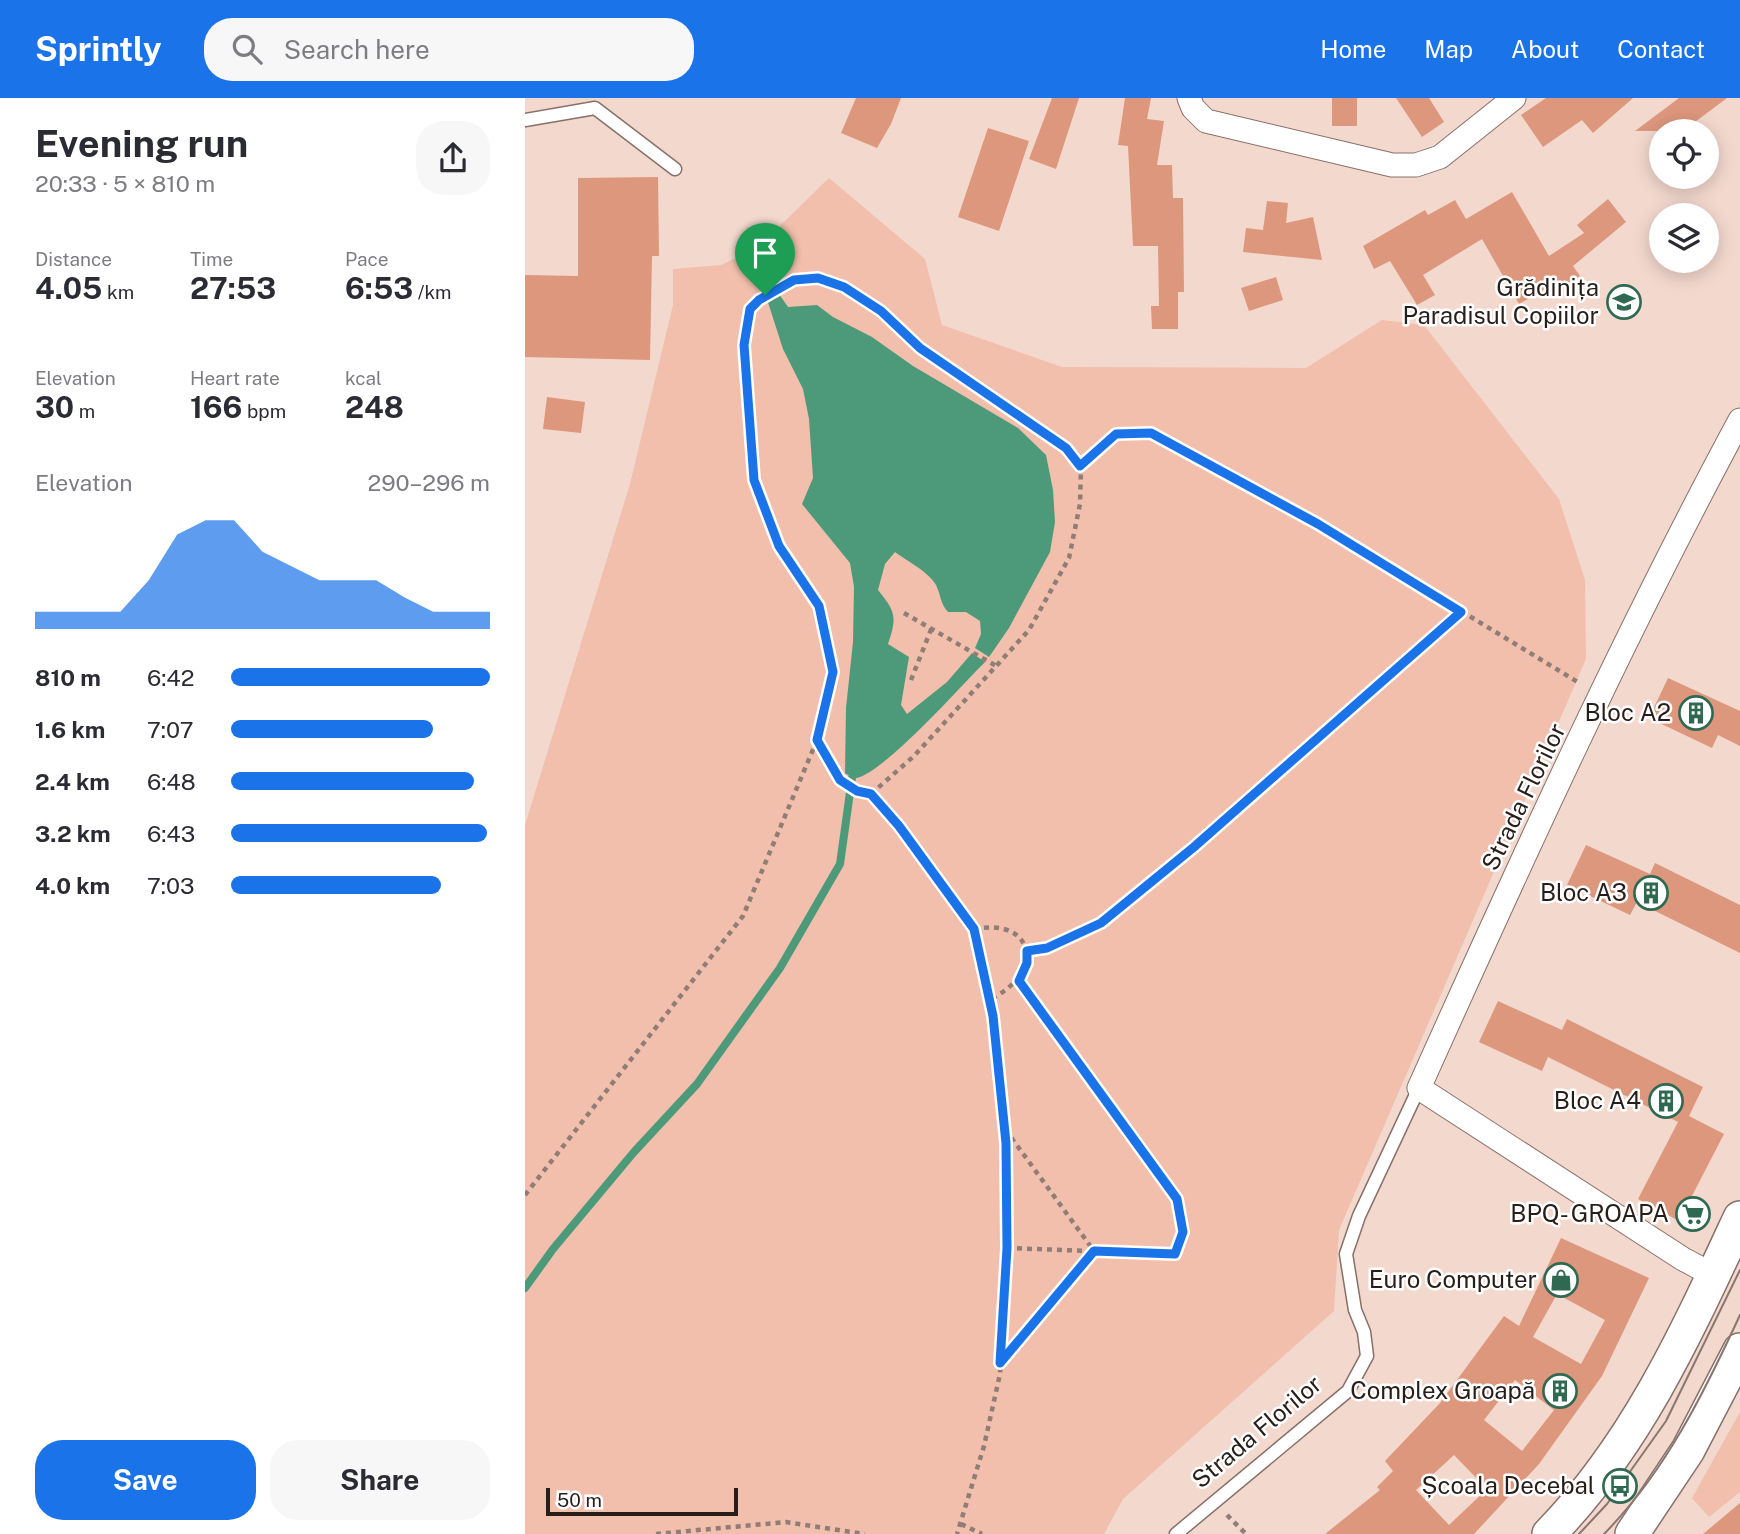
<!DOCTYPE html>
<meta charset="utf-8">
<style>
:root{--surface:#fff;--page:#f7f7f7;--text:#2b2b33;--muted:#7c7c81;--accent:#1a73e8}
body{margin:0;font-family:"Public Sans",sans-serif;background:var(--page);color:var(--text);height:100vh;display:flex;flex-direction:column;font-size:26px;white-space:nowrap}
*{box-sizing:border-box;margin:0}
p{font-size:23px;color:var(--muted)}
.icon{flex:none;width:38px;height:38px;fill:none;stroke:currentColor;stroke-width:2;stroke-linecap:round;stroke-linejoin:round}
.map{position:relative;flex:1;overflow:hidden}
.panel{display:flex;flex-direction:column;background:var(--surface);width:525px}
.panel>*{flex:none}
.fabs{position:absolute;left:1124px;top:21px;display:grid;gap:14px}
.fabs a{display:grid;place-items:center;width:70px;height:70px;border-radius:50%;background:var(--surface);box-shadow:0 4px 18px #0003;font-size:35px}
.scale{position:absolute;left:21px;bottom:18px;width:192px;box-sizing:border-box;padding-left:7px;border:4px solid #271e1a;border-top:0;font-size:19px;line-height:24px;white-space:nowrap;color:#271e1a;-webkit-text-stroke:5px #fff;paint-order:stroke}
.pin{position:absolute;display:grid;place-items:center;width:60px;height:60px;color:#fff;margin:-72px -30px;border-radius:50% 50% 50% 0;rotate:-45deg;box-shadow:0 0 7px #0007}
.pin .icon{rotate:45deg}
.round{display:grid;place-items:center;flex:none;width:74px;height:74px;border-radius:28px;background:var(--page)}
.summary{display:flex;align-items:center;justify-content:space-between;height:119px;padding:0 35px}
h1{font-size:38px;font-weight:700;line-height:52px}
.metrics{display:grid;grid-template-columns:repeat(3,1fr);gap:10px;height:119px;padding:7px 35px}
.metrics div{display:grid;align-content:center}
.metrics b{font-size:30px;font-weight:700}
.metrics small{font-size:19px;font-weight:400}
.metrics p{font-size:19px}
.chart{height:196px;padding:14px 35px}
.chart p{display:flex;justify-content:space-between}
.chart svg{width:100%;height:126px;margin-top:7px;fill:var(--accent);opacity:.7}
.cta{display:flex;gap:14px;margin-top:auto;padding:14px 35px}
.cta a{flex:1;height:80px;border-radius:28px;background:var(--accent);color:#fff;font-size:28px;font-weight:700;line-height:80px;text-align:center}
.cta a+a{background:var(--page);color:var(--text)}
ul{padding:0 35px;list-style:none;font-size:23px}
li{display:grid;grid-template-columns:112px 84px 1fr;align-items:center;height:52px}
li i{height:18px;border-radius:9px;background:var(--accent)}
header{display:flex;align-items:center;gap:42px;box-sizing:border-box;height:98px;padding:0 35px;background:var(--accent);color:#fff}
header strong{font-size:33px}
nav{display:flex;gap:38px;margin-inline-start:auto;font-size:24px}
.search{width:490px;height:63px;background:var(--page);display:flex;align-items:center;gap:18px;box-sizing:border-box;padding:0 24px;border-radius:28px;color:var(--muted);font-size:26px}
main{display:flex;flex:1;min-height:0}
.map>svg:first-child{display:block}
.green{fill:#f1bfac}
.water{fill:#4d9a7a}
.lines{fill:none;stroke-linecap:round;stroke-linejoin:round}
.stream{stroke:#4d9a7a;stroke-width:8}
.building{fill:#dd977d;fill-rule:evenodd}
.service-casing{stroke:#887068;stroke-width:15}
.minor-casing{stroke:#887068;stroke-width:25}
.secondary-casing{stroke:#887068;stroke-width:36}
.path{stroke:#8f7d76;stroke-width:4.5;stroke-dasharray:5 5;stroke-linecap:butt}
.service{stroke:#fff;stroke-width:12}
.minor{stroke:#fff;stroke-width:23}
.secondary{stroke:#fff;stroke-width:33}
.tram{stroke:#88766f;stroke-width:2}
.route-casing{stroke:#fff;stroke-width:14}
.route{stroke:#1a73e8;stroke-width:9}
.labels{text-anchor:middle;stroke-width:5;stroke-linejoin:round;paint-order:stroke}
.poi-label{font-size:24px;fill:#271e1a;stroke:#fff;text-anchor:end}
.street-label{font-size:24px;fill:#271e1a;stroke:#fff}
</style>
<header>
<strong>Sprintly</strong>
<div class="search"><svg class="icon" aria-label="search" viewBox="0 0 24 24"><circle cx="10" cy="10" r="6"/><path d="M15 15l6 6"/></svg>Search here</div>
<nav><a>Home</a><a>Map</a><a>About</a><a>Contact</a></nav>
</header>
<main>
<section class="panel">
<div class="summary"><div><h1>Evening run</h1><p>20:33 · 5 × 810 m</p></div><a class="round"><svg class="icon" aria-label="share" viewBox="0 0 24 24"><path d="M12 15V3M7 8l5-5 5 5M5 13v7h14v-7"/></svg></a></div>
<div class="metrics">
<div><p>Distance</p><b>4.05<small> km</small></b></div>
<div><p>Time</p><b>27:53</b></div>
<div><p>Pace</p><b>6:53<small> /km</small></b></div>
</div>
<div class="metrics">
<div><p>Elevation</p><b>30<small> m</small></b></div>
<div><p>Heart rate</p><b>166<small> bpm</small></b></div>
<div><p>kcal</p><b>248</b></div>
</div>
<div class="chart"><p><span>Elevation</span>290–296 m</p>
<svg viewBox="0 0 160 44" preserveAspectRatio="none"><path d="M0 44V38L10 38L20 38L30 38L40 27L50 11L60 6L70 6L80 17L90 22L100 27L110 27L120 27L130 33L140 38L150 38L160 38V44z"/></svg>
</div>
<ul>
<li><b>810 m</b>6:42<i style="width:100%"></i></li>
<li><b>1.6 km</b>7:07<i style="width:78%"></i></li>
<li><b>2.4 km</b>6:48<i style="width:94%"></i></li>
<li><b>3.2 km</b>6:43<i style="width:99%"></i></li>
<li><b>4.0 km</b>7:03<i style="width:81%"></i></li>
</ul>
<div class="cta"><a>Save</a><a>Share</a></div>
</section>
<div class="map">
<svg width="1215" height="1436" viewBox="0 0 1215 1436">
<rect width="100%" height="100%" fill="#f3d8ce"/>
<g class="green">
<polygon points="304,80 400,161 417,227 537,269 781,270 857,222 899,227 1034,401 1060,482 1061,561 814,1132 809,1213 598,1401 579,1436 0,1436 0,727 105,386 148,207 148,171 196,167 232,150"/>
<polygon points="1215,1314 1215,1394 1184,1419 1167,1400"/>
</g>
<path class="water" d="M227,157L263,209L292,207L308,219L347,239L388,268L493,330L521,357L528,392L530,424L525,454L484,530L464,559L450,550L456,536L455,523L441,514H423C415,505 416,497 411,487C404,474 382,463 370,454L360,466L353,492C371,514 372,519 363,546L384,559L376,607L382,616L422,584L447,555L460,564C433,591 366,667 335,679C329,682 325,678 320,675L321,610L328,544L329,489L325,465L277,406L288,380L284,321L278,291L258,251L240,195L231,180L224,158Z"/>
<g class="lines">
<polyline class="stream" points="0,1190 28,1151 109,1054 172,986 255,870 315,766 327,680"/>
</g>
<g class="building">
<polygon points="331,0 376,0 366,26 352,50 316,35"/>
<polygon points="527,0 554,0 531,71 504,61"/>
<polygon points="600,0 626,0 622,21 639,23 632,67 647,67 648,100 658,100 659,194 653,194 653,231 627,231 626,208 634,208 633,148 608,148 603,48 593,47"/>
<rect x="807" y="0" width="25" height="28"/>
<polygon points="871,0 904,0 919,24 897,39"/>
<polygon points="1021,0 1108,0 1068,35 1057,22 1018,49 996,17"/>
<polygon points="1154,0 1202,0 1158,33 1110,33"/>
<polygon points="463,30 504,43 474,133 433,119"/>
<polygon points="133,79 134,158 127,158 125,262 0,259 0,177 53,178 53,80"/>
<polygon points="987,94 1024,158 1059,135 1052,127 1083,101 1101,124 1048,168 1055,178 1027,197 1022,190 994,206 957,141 898,177 910,197 892,207 865,163 849,171 838,148 900,112 903,117 930,102 941,121"/>
<polygon points="742,103 763,105 761,125 788,119 797,162 718,154 721,130 738,132"/>
<polygon points="751,179 758,202 724,213 716,190"/>
<polygon points="22,299 60,304 56,335 18,331"/>
<polygon points="1143,580 1215,613 1215,648 1193,637 1187,650 1124,620"/>
<polygon points="1061,747 1125,776 1130,765 1215,807 1215,855 1112,804 1105,817 1042,787"/>
<polygon points="973,903 1037,932 1042,921 1178,989 1164,1018 1199,1036 1154,1123 1113,1101 1153,1024 1023,959 1017,973 954,944"/>
<path d="M1036,1140L1124,1180L1077,1278L1014,1366L949,1436H800L855,1392L852,1389L868,1373L860,1363L915,1305L979,1218L994,1228ZM1032,1196L1080,1222L1056,1266L1008,1239ZM990,1282L1029,1312L997,1353L959,1322ZM929,1357L962,1391L924,1427L891,1392Z"/>
<polygon points="1215,1405 1215,1436 1178,1436"/>
</g>
<g class="lines">
<g class="service-casing">
<g id="service">
<polyline points="0,22 70,10 150,71"/>
<polyline points="651,1436 823,1293 842,1258 839,1234 830,1212 821,1156 834,1118 894,990"/>
</g>
</g>
<g class="minor-casing">
<g id="minor">
<polyline points="664,0 668,10 681,23 867,67 891,67 915,59 989,0"/>
<path d="M1188,1177L1158,1161L894,990C995,765 1098,539 1215,322"/>
</g>
</g>
<g class="secondary-casing">
<g id="secondary">
<path d="M1024,1436C1112,1346 1163,1232 1215,1120"/>
<polyline points="1107,1436 1163,1352 1215,1252"/>
</g>
</g>
<g class="path">
<polyline points="556,368 591,336 626,336 793,426 1056,586"/>
<polyline points="379,515 473,569"/>
<polyline points="386,582 407,529"/>
<polyline points="346,696 389,658 504,532 544,460 555,406 556,368 540,350 395,250 356,213 319,189 293,180 269,182 234,202 225,211 219,247 229,382 254,448 294,508 308,574 292,642 315,682 332,693 346,696 374,728 423,791 449,831 468,918 481,1045 482,1150 475,1276 459,1348 432,1436"/>
<path d="M449,831C513,819 518,877 464,902"/>
<polyline points="502,853 521,850 576,825 669,749 936,514"/>
<polyline points="0,1097 218,818 292,642"/>
<polyline points="482,1150 651,1156 658,1134 652,1101 493,883"/>
<polyline points="476,1264 569,1153 480,1031"/>
<polyline points="702,1417 721,1436"/>
<polyline points="436,1426 457,1436"/>
<polyline points="131,1436 261,1424 340,1436"/>
</g>
<use href="#service" class="service"/>
<use href="#minor" class="minor"/>
<use href="#secondary" class="secondary"/>
<g class="tram">
<polyline points="1054,1436 1082,1406 1141,1323 1215,1172"/>
<path d="M1079,1436C1140,1374 1179,1295 1215,1217"/>
</g>
</g>
<g class="lines">
<g class="route-casing">
<polygon id="route" points="293,180 319,189 356,213 395,250 541,350 555,368 591,336 626,335 793,426 936,514 669,749 576,825 522,850 502,853 502,865 494,883 652,1101 658,1134 650,1156 569,1153 475,1265 482,1150 481,1045 468,918 449,831 374,728 346,696 332,693 315,682 292,642 308,574 294,508 254,448 229,382 219,247 225,211 234,202 269,182"/>
</g>
<use href="#route" class="route"/>
</g>
<defs>
<g id="school-ring" transform="scale(1.75)"><circle r="9.5" fill="#fff" stroke="#306952" stroke-width="1.5"/><path d="M0-5L7-2L0 1L-7-2ZM-4 1L0 2.5L4 1V4Q0 6-4 4Z" fill="#306952"/></g>
<g id="building-ring" transform="scale(1.75)"><circle r="9.5" fill="#fff" stroke="#306952" stroke-width="1.5"/><path d="M-4-6H4V6H1V3H-1V6H-4ZM-2.5-4.3h1.7v1.8h-1.7ZM.8-4.3h1.7v1.8H.8ZM-2.5-1h1.7V.8h-1.7ZM.8-1h1.7V.8H.8Z" fill="#306952"/></g>
<g id="supermarket-ring" transform="scale(1.75)"><circle r="9.5" fill="#fff" stroke="#306952" stroke-width="1.5"/><path d="M-6-5.5h2.5l.6 2H6L4.5 2H-2.5L-4.4-4H-6ZM-1.5 3.2a1.3 1.3 0 1 0 .1 0ZM3 3.2a1.3 1.3 0 1 0 .1 0Z" fill="#306952"/></g>
<g id="shop-ring" transform="scale(1.75)"><circle r="9.5" fill="#fff" stroke="#306952" stroke-width="1.5"/><path d="M-5-2.5h2.3a2.7 3.5 0 0 1 5.4 0H5L5.5 6h-11ZM-1.5-2.5h3a1.5 2.3 0 0 0-3 0Z" fill="#306952"/></g>
<g id="bus-ring" transform="scale(1.75)"><circle r="9.5" fill="#fff" stroke="#306952" stroke-width="1.5"/><path d="M-5-6H5V4H4V6H2V4H-2V6H-4V4H-5ZM-3.5-4V0h7V-4ZM-3.5 1.2v1.5H-2V1.2ZM2 1.2v1.5H3.5V1.2Z" fill="#306952"/></g>
</defs>
<g fill-rule="evenodd">
<use href="#school-ring" x="1099" y="204"/>
<use href="#building-ring" x="1171" y="615"/>
<use href="#building-ring" x="1126" y="795"/>
<use href="#building-ring" x="1141" y="1003"/>
<use href="#supermarket-ring" x="1168" y="1116"/>
<use href="#shop-ring" x="1036" y="1182"/>
<use href="#building-ring" x="1035" y="1293"/>
<use href="#bus-ring" x="1095" y="1388"/>
</g>
<g class="labels">
<g class="poi-label">
<text x="1074" y="198">Grădinița<tspan x="1074" dy="28">Paradisul Copiilor</tspan></text>
<text x="1146" y="623">Bloc A2</text>
<text x="1102" y="803">Bloc A3</text>
<text x="1116" y="1011">Bloc A4</text>
<text x="1144" y="1124">BPQ- GROAPA</text>
<text x="1012" y="1190">Euro Computer</text>
<text x="1010" y="1301">Complex Groapă</text>
<text x="1070" y="1396">Școala Decebal</text>
</g>
<g class="street-label">
<text transform="translate(999 699) rotate(-64)" y="8">Strada Florilor</text>
<text transform="translate(732 1334) rotate(-40)" y="8">Strada Florilor</text>
</g>
</g>
</svg>
<div class="fabs">
<a><svg class="icon" aria-label="locate" viewBox="0 0 24 24"><circle cx="12" cy="12" r="6"/><path d="M12 2v4M12 18v4M2 12h4M18 12h4"/></svg></a>
<a><svg class="icon" aria-label="layers" viewBox="0 0 24 24"><path d="M12 4l9 5-9 5-9-5zM3 14l9 5 9-5"/></svg></a>
</div>
<div class="scale">50 m</div>
<div class="pin" style="left:240px;top:197px;background:#1e9e55"><svg class="icon" aria-label="arrive" viewBox="0 0 24 24"><path d="M6 21V4h12l-3 4 3 4H6"/></svg></div>
</div>
</main>
